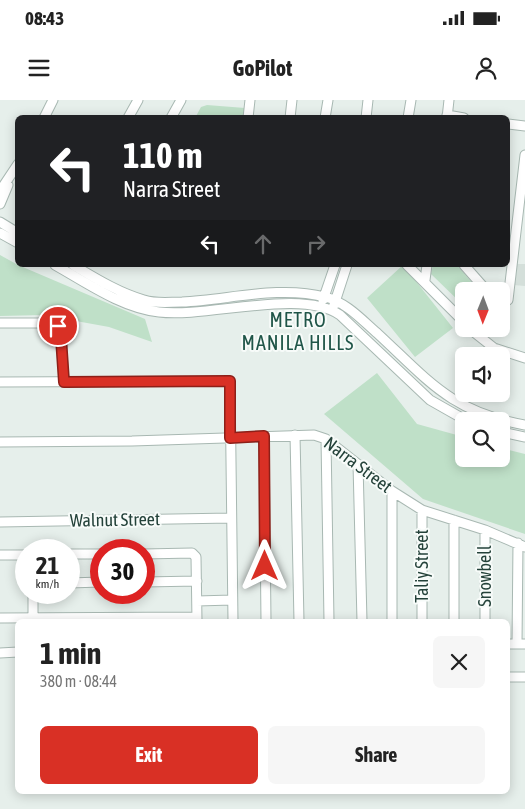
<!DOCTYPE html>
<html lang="en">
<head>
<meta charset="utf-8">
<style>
  :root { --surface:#fff; --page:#f6f6f6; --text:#222; --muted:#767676; --accent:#d93025 }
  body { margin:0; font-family:"Asap Condensed",sans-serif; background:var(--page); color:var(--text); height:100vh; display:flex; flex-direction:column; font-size:19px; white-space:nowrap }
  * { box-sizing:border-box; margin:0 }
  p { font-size:16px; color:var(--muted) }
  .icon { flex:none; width:28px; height:28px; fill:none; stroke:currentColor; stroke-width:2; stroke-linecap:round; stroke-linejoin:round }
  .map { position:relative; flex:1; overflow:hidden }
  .drawer { position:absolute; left:15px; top:519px; width:495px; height:175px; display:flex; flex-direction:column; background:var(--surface); border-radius:8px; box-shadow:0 2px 12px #0003 }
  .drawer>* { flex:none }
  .banner { position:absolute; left:15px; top:15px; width:495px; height:152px; border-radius:8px; box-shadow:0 2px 12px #0003; background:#202124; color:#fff; overflow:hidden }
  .needle { width:32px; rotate:181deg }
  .tools { position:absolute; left:455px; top:182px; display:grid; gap:10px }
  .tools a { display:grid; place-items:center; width:55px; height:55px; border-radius:8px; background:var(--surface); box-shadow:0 2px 12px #0003; font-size:25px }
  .speed { position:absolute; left:15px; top:439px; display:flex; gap:10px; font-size:25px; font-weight:700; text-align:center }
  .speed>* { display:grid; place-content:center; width:65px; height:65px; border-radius:50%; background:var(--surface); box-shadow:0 2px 12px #0003; line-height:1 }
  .speed small { font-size:12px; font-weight:400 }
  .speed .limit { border:8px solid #d22; background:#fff; color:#111 }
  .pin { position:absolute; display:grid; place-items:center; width:42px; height:42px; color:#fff; margin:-21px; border:2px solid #fff; border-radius:50%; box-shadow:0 1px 5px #0007 }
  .me { position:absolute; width:55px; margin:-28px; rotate:0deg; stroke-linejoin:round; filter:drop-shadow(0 0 4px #0008) }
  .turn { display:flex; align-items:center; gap:18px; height:105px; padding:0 25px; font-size:22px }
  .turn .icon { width:65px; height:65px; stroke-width:2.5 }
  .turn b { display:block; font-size:35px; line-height:42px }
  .lanes { display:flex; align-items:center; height:48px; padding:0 25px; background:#0003; justify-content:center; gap:25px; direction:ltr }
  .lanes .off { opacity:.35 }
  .round { display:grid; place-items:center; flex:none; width:52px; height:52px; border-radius:8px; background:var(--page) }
  .headline { display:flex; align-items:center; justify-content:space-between; height:85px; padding:0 25px }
  h1 { font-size:30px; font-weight:700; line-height:38px }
  .button { display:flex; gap:10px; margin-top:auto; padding:10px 25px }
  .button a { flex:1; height:58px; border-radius:8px; background:var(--accent); color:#fff; font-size:20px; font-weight:700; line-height:58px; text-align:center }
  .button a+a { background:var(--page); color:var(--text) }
  .status { display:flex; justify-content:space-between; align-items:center; height:35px; padding:0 25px; background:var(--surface); direction:ltr }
  .status svg { height:14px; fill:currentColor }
  header { display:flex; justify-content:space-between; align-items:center; height:65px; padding:0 25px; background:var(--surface); font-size:22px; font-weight:700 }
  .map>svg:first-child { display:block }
</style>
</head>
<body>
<div class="status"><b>08:43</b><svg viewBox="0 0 49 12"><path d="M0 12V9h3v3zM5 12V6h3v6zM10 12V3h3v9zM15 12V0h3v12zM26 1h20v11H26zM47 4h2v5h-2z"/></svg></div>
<header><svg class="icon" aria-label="menu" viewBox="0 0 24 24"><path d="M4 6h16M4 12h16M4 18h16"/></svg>GoPilot<svg class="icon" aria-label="person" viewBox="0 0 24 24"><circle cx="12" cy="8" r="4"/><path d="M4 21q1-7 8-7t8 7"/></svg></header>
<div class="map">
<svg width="525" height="709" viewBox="0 0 525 709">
  <rect width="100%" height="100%" fill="#e6efeb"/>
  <path fill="#d4dfda" d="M514,164h11v22l-12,-1z"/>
  <path fill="#bfe0c8" d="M207,5l38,3 -1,9 -49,1 6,-11z
    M0,155l18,10 127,54 7,23 -43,-15 -66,-12 -43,1z
    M403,165l50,63 -38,29 -48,-59z
    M433,165h24l22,26h-15v15l-33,-32z
    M377,273l40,51 47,13v22h37v-11l24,6v80l-102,-35 -99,-85z"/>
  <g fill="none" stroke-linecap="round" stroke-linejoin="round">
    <g stroke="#a8b8b2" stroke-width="11">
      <path id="street" d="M447,15l17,3
        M44,18l9,-18
        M128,18l10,-18
        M171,18l10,-18
        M248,18l2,-18
        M290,18l2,-18
        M325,18l3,-18
        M366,18l2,-18
        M408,18l3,-18
        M447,18l2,-18
        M508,24l17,2
        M0,91l18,-27
        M0,104l8,-19
        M0,122l18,11
        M0,133l18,10
        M55,165c32,18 67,43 104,47 49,6 142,-24 181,3l90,85 37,21
        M73,165c22,13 46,28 71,35 12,4 25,2 38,2 46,-2 97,-17 143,-5 21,5 37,23 52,36 52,48 74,79 148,92
        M407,165l57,57
        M464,165l23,26
        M425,180l2,-15
        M323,200l12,-35
        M501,204l7,-4 17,-145
        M334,205l13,-40
        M0,223h52l6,3 3,12 3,43
        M470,229l24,19 31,10
        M0,282l230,-1 3,240
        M501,332l24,5
        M295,335l4,186
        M264,336l2,185
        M326,339l3,182
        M0,342l132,-1 182,-6 12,4 66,52 30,19 63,20 40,17
        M358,364l4,157
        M392,391v130
        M422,410v111
        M454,420v101
        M0,422l231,-4
        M485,430v91
        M69,454h32
        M144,454l48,-1 4,4 1,64
        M0,455h26
        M144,482l53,-1
        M69,483l32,-1
        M33,492v26
        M197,501l35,-1
        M0,518l197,-1
        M517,543l1,-100
        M508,544h17
        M0,553l18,-1
        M508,577h17"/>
    </g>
    <use href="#street" stroke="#fff" stroke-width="9"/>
  </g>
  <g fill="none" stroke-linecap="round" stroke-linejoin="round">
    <g stroke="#8d1f18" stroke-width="12">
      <path id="route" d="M58,226l3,12 3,44 166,-1v57l34,-2 1,130"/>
    </g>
    <use href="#route" stroke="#d93025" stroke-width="9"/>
  </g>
  <g text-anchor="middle" stroke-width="4" stroke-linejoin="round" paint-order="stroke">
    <g font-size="18" fill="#24423a" stroke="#f7fbf9">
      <text transform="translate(358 365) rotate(37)" y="6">Narra Street</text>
      <text transform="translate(115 420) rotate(-1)" y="6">Walnut Street</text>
      <text transform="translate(422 466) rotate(-90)" y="6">Taliy Street</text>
      <text transform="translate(485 476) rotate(-90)" y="6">Snowbell</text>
    </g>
    <g font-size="20" letter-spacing="1" fill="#1f5548" stroke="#f7fbf9">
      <text x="298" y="227">METRO<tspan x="298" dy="23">MANILA HILLS</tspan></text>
    </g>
  </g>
</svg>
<div class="tools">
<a><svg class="needle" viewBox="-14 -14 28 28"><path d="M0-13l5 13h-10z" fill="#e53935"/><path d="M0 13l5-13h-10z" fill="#767676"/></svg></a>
<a><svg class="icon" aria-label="sound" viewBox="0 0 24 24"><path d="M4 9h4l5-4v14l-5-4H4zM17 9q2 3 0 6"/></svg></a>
<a><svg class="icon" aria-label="search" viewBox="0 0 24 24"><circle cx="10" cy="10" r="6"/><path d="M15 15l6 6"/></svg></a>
</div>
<div class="speed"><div>21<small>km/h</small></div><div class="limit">30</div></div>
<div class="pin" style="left:58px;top:226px;background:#d93025"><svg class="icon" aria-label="arrive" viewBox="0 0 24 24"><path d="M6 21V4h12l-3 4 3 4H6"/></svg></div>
<svg class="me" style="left:265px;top:466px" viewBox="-20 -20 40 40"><path d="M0-17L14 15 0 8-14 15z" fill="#d93025" stroke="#fff" stroke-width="4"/></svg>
<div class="banner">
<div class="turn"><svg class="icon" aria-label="left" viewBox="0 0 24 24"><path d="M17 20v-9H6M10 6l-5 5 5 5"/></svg><div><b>110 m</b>Narra Street</div></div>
<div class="lanes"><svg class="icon" aria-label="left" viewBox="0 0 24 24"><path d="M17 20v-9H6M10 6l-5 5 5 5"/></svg><svg class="icon off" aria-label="ahead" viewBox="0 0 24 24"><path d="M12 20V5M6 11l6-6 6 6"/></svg><svg class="icon off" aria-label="right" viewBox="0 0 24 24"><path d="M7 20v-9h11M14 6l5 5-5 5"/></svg></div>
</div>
<section class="drawer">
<div class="headline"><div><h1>1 min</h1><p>380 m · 08:44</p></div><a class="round"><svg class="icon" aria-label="close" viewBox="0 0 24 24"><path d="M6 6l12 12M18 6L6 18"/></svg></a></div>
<div class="button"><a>Exit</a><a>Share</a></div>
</section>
</div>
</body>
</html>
